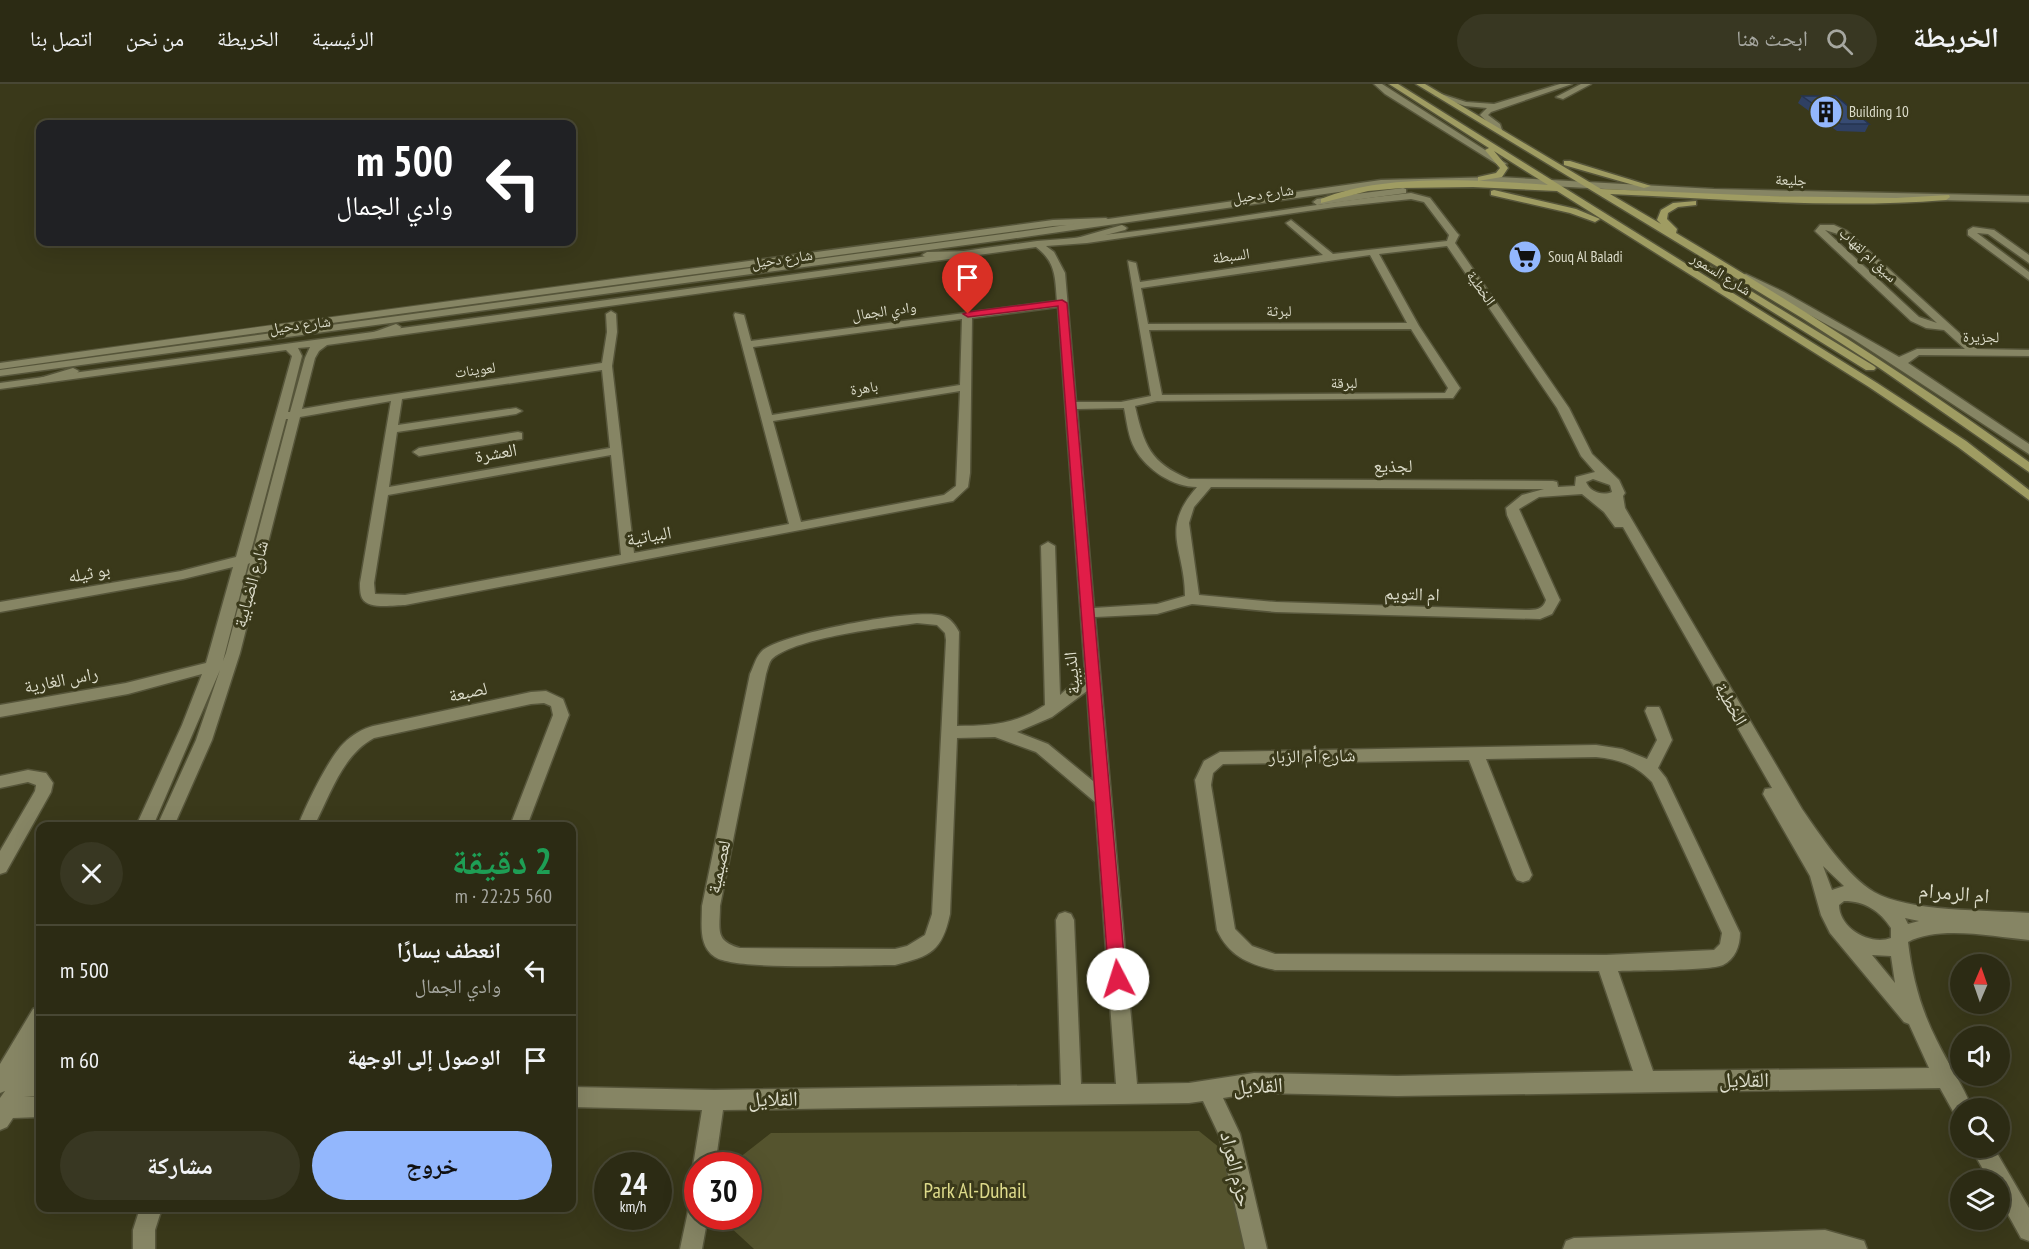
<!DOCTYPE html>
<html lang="ar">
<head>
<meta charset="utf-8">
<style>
  :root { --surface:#2c2b14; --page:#383722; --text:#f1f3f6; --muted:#a6a7a0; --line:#484734; --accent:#93b7fd }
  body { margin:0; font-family:"PT Sans Narrow","Noto Naskh Arabic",sans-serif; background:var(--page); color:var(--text); direction:rtl; height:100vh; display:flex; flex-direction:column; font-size:22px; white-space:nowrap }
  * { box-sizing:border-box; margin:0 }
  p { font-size:20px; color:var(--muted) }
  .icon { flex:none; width:33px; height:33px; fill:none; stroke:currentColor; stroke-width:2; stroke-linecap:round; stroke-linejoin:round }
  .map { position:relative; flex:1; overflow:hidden; direction:ltr }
  .sheet { position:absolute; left:36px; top:738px; width:540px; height:390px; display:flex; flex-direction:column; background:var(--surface); border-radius:12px; box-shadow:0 6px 24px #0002,0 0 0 2px var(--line); direction:rtl }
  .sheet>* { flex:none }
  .hud { position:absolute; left:36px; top:36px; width:540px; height:126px; border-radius:12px; box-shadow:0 6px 24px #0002,0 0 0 2px var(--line); direction:rtl; background:#202124; color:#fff; overflow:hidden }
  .needle { width:39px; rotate:2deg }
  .buttons { position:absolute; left:1950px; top:870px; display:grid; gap:12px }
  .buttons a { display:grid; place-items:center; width:60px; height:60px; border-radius:50%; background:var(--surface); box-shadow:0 6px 24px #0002,0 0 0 2px var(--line); font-size:30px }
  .speed { position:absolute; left:594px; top:1068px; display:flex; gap:12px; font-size:30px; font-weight:700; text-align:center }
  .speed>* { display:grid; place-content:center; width:78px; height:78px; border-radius:50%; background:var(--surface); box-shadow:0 6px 24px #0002,0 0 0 2px var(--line); line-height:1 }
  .speed small { font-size:15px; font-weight:400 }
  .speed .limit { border:9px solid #d22; background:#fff; color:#111 }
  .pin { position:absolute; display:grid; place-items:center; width:51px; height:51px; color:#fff; margin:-62px -26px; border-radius:50% 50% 50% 0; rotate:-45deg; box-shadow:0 0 6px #0007 }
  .pin .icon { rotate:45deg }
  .me { position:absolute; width:66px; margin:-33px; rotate:355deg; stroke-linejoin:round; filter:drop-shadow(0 0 4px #0008) }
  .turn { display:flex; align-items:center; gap:21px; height:126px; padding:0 24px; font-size:27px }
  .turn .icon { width:78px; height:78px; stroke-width:2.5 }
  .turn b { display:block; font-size:42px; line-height:51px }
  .round { display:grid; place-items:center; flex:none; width:63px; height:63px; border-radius:32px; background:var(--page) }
  .headline { display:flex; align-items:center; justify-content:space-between; height:102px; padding:0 24px }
  h1 { font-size:36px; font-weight:700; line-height:45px; color:#1e9e55 }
  .cta { display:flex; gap:12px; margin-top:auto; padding:12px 24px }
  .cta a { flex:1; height:69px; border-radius:36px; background:var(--accent); color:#111; font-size:24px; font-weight:700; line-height:69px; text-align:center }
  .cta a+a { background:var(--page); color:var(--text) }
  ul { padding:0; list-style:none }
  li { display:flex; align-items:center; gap:18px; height:90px; padding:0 24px; border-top:2px solid var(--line) }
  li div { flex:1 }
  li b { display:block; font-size:22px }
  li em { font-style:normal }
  header { display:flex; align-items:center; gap:36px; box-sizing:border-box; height:84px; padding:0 30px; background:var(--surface); border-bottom:2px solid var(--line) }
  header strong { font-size:28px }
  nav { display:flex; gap:33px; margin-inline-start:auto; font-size:21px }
  .search { width:420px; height:54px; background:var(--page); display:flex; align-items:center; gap:15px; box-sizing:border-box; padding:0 21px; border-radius:33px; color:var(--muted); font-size:22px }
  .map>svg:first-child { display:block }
</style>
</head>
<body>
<header>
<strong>الخريطة</strong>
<div class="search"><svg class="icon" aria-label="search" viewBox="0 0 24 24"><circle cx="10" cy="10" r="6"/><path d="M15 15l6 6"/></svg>ابحث هنا</div>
<nav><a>الرئيسية</a><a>الخريطة</a><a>من نحن</a><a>اتصل بنا</a></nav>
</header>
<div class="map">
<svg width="2029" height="1165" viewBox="0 0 2029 1165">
  <rect width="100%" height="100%" fill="#3a391a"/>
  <path fill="#55542e" d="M1199,1047l26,21 19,97h-490l-25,-23 1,-9 18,-1v-50l-10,-1 1,-7 32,-25z"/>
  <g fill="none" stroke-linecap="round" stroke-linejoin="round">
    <g stroke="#56553a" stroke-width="3">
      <path id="minor" d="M1374,0h8l125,80 -7,2 -115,-72z
        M1560,0h12l-81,28 -3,3 12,9 2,6 -4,2 -18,-17 7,-7 -22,-2 -31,-11 4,-2 28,9 28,2z
        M1581,0h10l-28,15 -7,-2z
        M1411,109l19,5 27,35 2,2 -4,8 114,165 23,46 27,26 6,13 -2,3 2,12 177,301c18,26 45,67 72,83 34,20 114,18 155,21v27c-35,-3 -89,-15 -121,2 4,35 13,68 29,99 11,23 26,44 35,67h-12v10l-5,-3 -15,-27 -543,8 -143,-3 -31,5 17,36 27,115h-22l-26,-114 -16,-34 -14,2 -466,7 -8,56h-17v8l-5,-8 9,-56 -130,-3v-20l142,3 347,-5 -5,-165 3,-6 6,-2 6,2 3,6 7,164h35l-21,-282 -59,-50 -41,-15 -38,1 -7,176c-8,37 -19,42 -55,51 -32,0 -159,6 -180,-8 -17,-11 -13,-33 -13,-51l48,-232c4,-8 6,-18 13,-24 23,-17 154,-43 180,-34 7,2 13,10 16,16l-2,94c33,0 60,-2 88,-21l-4,-159 7,-4 7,4 5,149 25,-23 -27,-365 -86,11 -2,155 -2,14 -15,14 -548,104c-11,0 -37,5 -43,-7 -2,-4 -2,-11 -2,-15l31,-182 -91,16 -60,236 -28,87 -38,86h-17l39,-86 24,-70 -67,156h-17l46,-101 20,-51 -74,20 -128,23v-12l126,-22 80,-20 27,-96 -50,12 -183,33v-10l181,-31 55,-14 56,-201 -6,-6 -286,39v-6l1037,-142c125,-8 249,-35 374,-48zM1411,115l13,3 25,33 -2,6 -114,13 -42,-34 -5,3 2,2 35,30 -183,27 -4,-19 -8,-2 23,135 -30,6h-45l-11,-129 -11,-21 -8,-6 41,-3 248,-36zM1447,162l110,162 24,48 14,16 -19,5 -1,9 -17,1 -1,-5 -4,-1 -364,-2c-39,-16 -45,-34 -54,-73l22,-5 296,-3 7,-10 -41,-62 -40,-72zM1036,163c20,15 19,30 21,54l-306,40 -7,-26 -9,-2 -1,2 55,209 -155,29 -22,-187 5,-34 -1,-18 -5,-3 -5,3 1,18 -5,31 -254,38 -46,8 13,-51 4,-7 8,-6zM1370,171l37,68 -259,1 -7,-36zM962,235l-2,66 -188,30 -19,-68zM1411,245l37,59 -3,5 -283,2 -13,-65zM310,263l-5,11 -15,54h-2l14,-56 -4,-8zM602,286l8,78 -221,39 8,-55 119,-18 6,-3 -6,-3 -118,17 4,-26zM960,307l-4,95 -12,9 -143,27 -28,-101zM1124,324c3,14 4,29 11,41 12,21 38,38 62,38 -38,43 -12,61 -12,109l-28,8 -63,4 -17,-199zM286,335h2l-36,136h-2zM611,371l10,100 -216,40 -30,-1 -1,-11 14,-88zM1593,395l17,6 2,7c-10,4 -22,0 -26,-10zM1211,403l333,2 -22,6 -16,13 1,7 39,85c-3,10 -11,10 -20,10l-250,-8 -77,-7 -10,-72 5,-16zM1582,410l22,18 11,15h8l149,261 -7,1 -2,5 47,82 11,39 9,18 74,89 5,2 20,44 -276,3 -35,-100c20,-1 91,0 105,-6 12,-6 17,-19 17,-32l-74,-155 -8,-10 14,-28 -11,-29 -2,-4h-12l-2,4 12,29 -10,19 -25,-10 -26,-4 -376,7 -16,9 -9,19 22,150c12,26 31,34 58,40l324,1 34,100 -236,5 -143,-3 -65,10 -52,1 -42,-467 62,-3 35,-10 84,8 264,7 12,-5 8,-14 -41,-91 20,-12zM250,479l-24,90 -3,8 25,-97zM917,539l20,2 8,8 1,7 -14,274 -7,21 -18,11 -12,3 -155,-1c-26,-7 -20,-19 -20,-42l46,-232c2,-6 3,-13 7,-16 26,-21 110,-30 144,-35zM1087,607l6,90 -45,-37 -31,-12 35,-15zM1596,673c23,2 40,8 56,25l70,151 -2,11 -6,6 -108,5 -331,-1 -23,-8 -17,-17 -24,-144 2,-12 10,-9 246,-4 45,115 3,5 6,2 6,-2 3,-5 -46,-116zM1823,782l21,20 -12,4zM1844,817c21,0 36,10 47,27v10c-21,8 -52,-10 -52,-33zM1905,834l14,3 -11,3zM1872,871l19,1 4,27z
        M1106,134l5,3 -2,2 -56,3c-351,48 -702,93 -1053,143v-6c351,-50 702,-95 1053,-143z
        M1820,141h14l13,6 130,118 52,1v6l-110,-1 -11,8 121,81v10l-179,-117 -112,-61 8,-2 38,18 115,65 18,-8h48l-21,-19 -18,-2 -15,-7 -94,-88 -2,-2zM1825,146l16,5 96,88 -18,-6z
        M1973,143l21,3 35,25v8l-41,-29 -11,-1 52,39v8l-61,-45v-5z
        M518,348l4,1v6l-103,17 -6,-4 6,-4z
        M546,607l17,8 6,16 -42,111h-17l43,-111 -2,-9 -7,-3 -13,1 -157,34c-32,17 -44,58 -60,88h-16c7,-19 31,-69 46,-83 8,-8 18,-14 29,-17l158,-34z
        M28,686l18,3 7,10 -2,9 -45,80 -6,2v-23l35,-60 1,-6 -8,-3 -28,6v-12z
        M40,922v27l-5,10 5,-2v28l-4,7h4v20l-16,1h16v20l-27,1 -6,9 -7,3v-32l5,-7 -5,2v-29l33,-55z
        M1971,1064h23l35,60v33l-8,-3 -21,-38v-20h-11z
        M698,1115v17h10l-6,33h-22l10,-47z
        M140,1124h22l-7,22v19h-22v-19z
        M1825,1146l39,11 3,8h-304l3,-8 8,-3z"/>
    </g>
    <g stroke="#56553a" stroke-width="3">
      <path id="secondary" d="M1498,93l216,12 315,7v6l-315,-7 -216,-12 -117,3 -371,53 -1010,137v-6l1010,-137 371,-53z
        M1403,104l3,1v4l-89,12 -4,-3 4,-3z
        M1122,141l5,3 -2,2 -50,13 -5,-3z
        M973,167l5,3 -2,2 -49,2 -5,-3 5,-3z
        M396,240l5,3 -1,2 -29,9 -5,-3z
        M73,284l6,3 -2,2 -41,11 -6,-3z"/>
    </g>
    <g stroke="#56553a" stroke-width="3">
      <path id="primary" d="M1389,0h9l479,299 89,58 63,49v10l-71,-53 -89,-60 -312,-196 -84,-4 -72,1 -33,3 -47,12v-4c62,-26 160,-19 227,-14l-54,-34 14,17 -6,9 -24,4v-4l18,-4 4,-5 -15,-18 4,-2z
        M1416,0h9l176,105 167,7 128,2 53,-3 1,2 -4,3c-111,9 -224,-1 -336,-6l51,30 -4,-4 4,-10 12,-7 23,-2v4l-18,2 -10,6 -1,6 10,10 -1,4c121,72 239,147 353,229v10l-151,-105 -76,-49z
        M1564,77h6l81,25 -7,2 -80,-23z
        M1494,106l82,19 24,10 -5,3 -25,-9 -79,-18v-4z
        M1705,179l169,103 2,2 -2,2h-8l-164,-102 -2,-2z"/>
    </g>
    <use href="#minor" fill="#868564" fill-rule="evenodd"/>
    <use href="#secondary" fill="#868564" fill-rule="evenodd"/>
    <use href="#primary" fill="#9f9c62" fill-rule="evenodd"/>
  </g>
  <path fill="#2f4063" d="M1802,12l67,28 -4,8 -28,-1 -39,-28z"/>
  <path fill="#374b73" stroke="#263450" stroke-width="1.5" d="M1802,12h34l33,28h-28z"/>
  <path fill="#e11d48" stroke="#92132f" stroke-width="1.5" d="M1062,216l5,3 59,676 -2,6 -6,2 -7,-2 -2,-6 -51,-673 -90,11 -5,-3 5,-2z"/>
  <defs>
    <g id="building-disc" transform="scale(1.725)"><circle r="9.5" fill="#93b7fd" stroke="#3a391a"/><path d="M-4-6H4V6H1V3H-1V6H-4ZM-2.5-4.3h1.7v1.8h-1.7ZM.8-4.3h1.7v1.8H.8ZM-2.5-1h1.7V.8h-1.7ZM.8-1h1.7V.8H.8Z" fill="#111"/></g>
    <g id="supermarket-disc" transform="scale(1.725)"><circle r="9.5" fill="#93b7fd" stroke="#3a391a"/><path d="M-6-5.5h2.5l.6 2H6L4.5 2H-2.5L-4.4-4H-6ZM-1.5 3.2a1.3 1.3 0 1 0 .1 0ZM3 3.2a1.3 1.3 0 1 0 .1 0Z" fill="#111"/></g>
  </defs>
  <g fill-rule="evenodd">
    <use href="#building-disc" x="1826" y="28"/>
    <use href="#supermarket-disc" x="1525" y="173"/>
  </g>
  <g text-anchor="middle" stroke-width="6" stroke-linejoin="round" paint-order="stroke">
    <g font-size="15" fill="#dcdcca" stroke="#3a391a" text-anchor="start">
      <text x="1849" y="33">Building 10</text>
      <text x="1548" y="178">Souq Al Baladi</text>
    </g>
    <g font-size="15" fill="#dcdcca" stroke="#3a391a">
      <text transform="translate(1791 96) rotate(2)" y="5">جليعة</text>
      <text transform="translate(1263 110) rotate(-8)" y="5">شارع دحيل</text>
      <text transform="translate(1868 171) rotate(43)" y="5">سيق ام لقهاب</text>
      <text transform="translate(1231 172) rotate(-8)" y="5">السبطة</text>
      <text transform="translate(782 175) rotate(-8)" y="5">شارع دحيل</text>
      <text transform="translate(1721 190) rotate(32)" y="5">شارع السمور</text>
      <text transform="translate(1481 204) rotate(55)" y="5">الخطية</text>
      <text transform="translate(884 227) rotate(-8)" y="5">وادي الجمال</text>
      <text x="1279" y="232">لبرثة</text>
      <text transform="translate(300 241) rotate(-7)" y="5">شارع دحيل</text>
      <text transform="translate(1981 253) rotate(1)" y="5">لجزيرة</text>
      <text transform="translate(475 286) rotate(-8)" y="5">لعوينات</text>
      <text x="1344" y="304">لبرقة</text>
      <text transform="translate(864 304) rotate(-9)" y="5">باهرة</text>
    </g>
    <g font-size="18" fill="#dcdcca" stroke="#3a391a">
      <text transform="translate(496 369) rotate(-10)" y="6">العشرة</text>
      <text x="1393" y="388">لجذيع</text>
      <text transform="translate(649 452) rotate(-10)" y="6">البياتية</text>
      <text transform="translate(89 489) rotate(-10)" y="6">بو ثيله</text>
      <text transform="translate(251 500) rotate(-75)" y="6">شارع الضبابية</text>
      <text transform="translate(1412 510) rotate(2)" y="6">ام التويم</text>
      <text transform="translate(1072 589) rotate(-95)" y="6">الذيبية</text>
      <text transform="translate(61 596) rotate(-11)" y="6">راس الغارية</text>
      <text transform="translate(468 608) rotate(-12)" y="6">لصبعة</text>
      <text transform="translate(1731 620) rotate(60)" y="6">الخطية</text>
      <text transform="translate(1312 672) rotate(-1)" y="6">شارع أم الزبار</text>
      <text transform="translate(719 783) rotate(-78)" y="6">لعصيمية</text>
    </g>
    <g font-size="21" fill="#dcdcca" stroke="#3a391a">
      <text transform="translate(1954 809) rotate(5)" y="7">ام الرمرام</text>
      <text x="1744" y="1003">القلايل</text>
      <text transform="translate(1258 1002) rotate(-3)" y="7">القلايل</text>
      <text transform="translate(773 1015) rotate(-1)" y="7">القلايل</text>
      <text transform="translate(1236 1085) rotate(76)" y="7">حزم العراد</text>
    </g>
    <g font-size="21" fill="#ddda8a" stroke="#3a391a">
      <text x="975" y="1114">Park Al-Duhail</text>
    </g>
  </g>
</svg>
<div class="buttons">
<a><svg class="needle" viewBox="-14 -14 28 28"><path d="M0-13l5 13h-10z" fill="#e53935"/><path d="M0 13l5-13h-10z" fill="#a6a7a0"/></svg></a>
<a><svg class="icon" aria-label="sound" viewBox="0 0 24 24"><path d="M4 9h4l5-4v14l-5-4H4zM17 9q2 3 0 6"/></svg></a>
<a><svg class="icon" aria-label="search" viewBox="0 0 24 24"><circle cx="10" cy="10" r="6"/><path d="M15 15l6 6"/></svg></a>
<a><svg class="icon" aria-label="layers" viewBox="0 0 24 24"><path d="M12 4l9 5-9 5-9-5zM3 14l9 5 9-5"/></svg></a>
</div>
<div class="speed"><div>24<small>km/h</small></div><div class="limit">30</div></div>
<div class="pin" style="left:968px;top:230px;background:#d93025"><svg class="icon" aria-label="arrive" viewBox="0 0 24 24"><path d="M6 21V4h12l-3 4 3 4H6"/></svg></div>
<svg class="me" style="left:1118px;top:895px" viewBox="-20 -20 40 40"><circle r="19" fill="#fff"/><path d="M0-13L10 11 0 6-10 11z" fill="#e11d48"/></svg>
<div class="hud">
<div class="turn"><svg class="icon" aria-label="left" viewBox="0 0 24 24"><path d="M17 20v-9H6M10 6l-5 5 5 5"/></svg><div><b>500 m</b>وادي الجمال</div></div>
</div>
<section class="sheet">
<div class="headline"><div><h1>2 دقيقة</h1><p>560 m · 22:25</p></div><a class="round"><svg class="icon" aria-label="close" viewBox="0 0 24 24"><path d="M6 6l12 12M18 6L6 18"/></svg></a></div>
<ul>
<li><svg class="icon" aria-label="left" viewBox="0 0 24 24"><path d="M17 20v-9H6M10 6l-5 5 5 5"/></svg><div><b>انعطف يسارًا</b><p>وادي الجمال</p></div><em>500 m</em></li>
<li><svg class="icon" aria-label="arrive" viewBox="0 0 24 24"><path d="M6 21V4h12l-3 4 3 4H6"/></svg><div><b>الوصول إلى الوجهة</b></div><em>60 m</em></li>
</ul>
<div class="cta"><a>خروج</a><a>مشاركة</a></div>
</section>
</div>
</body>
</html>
